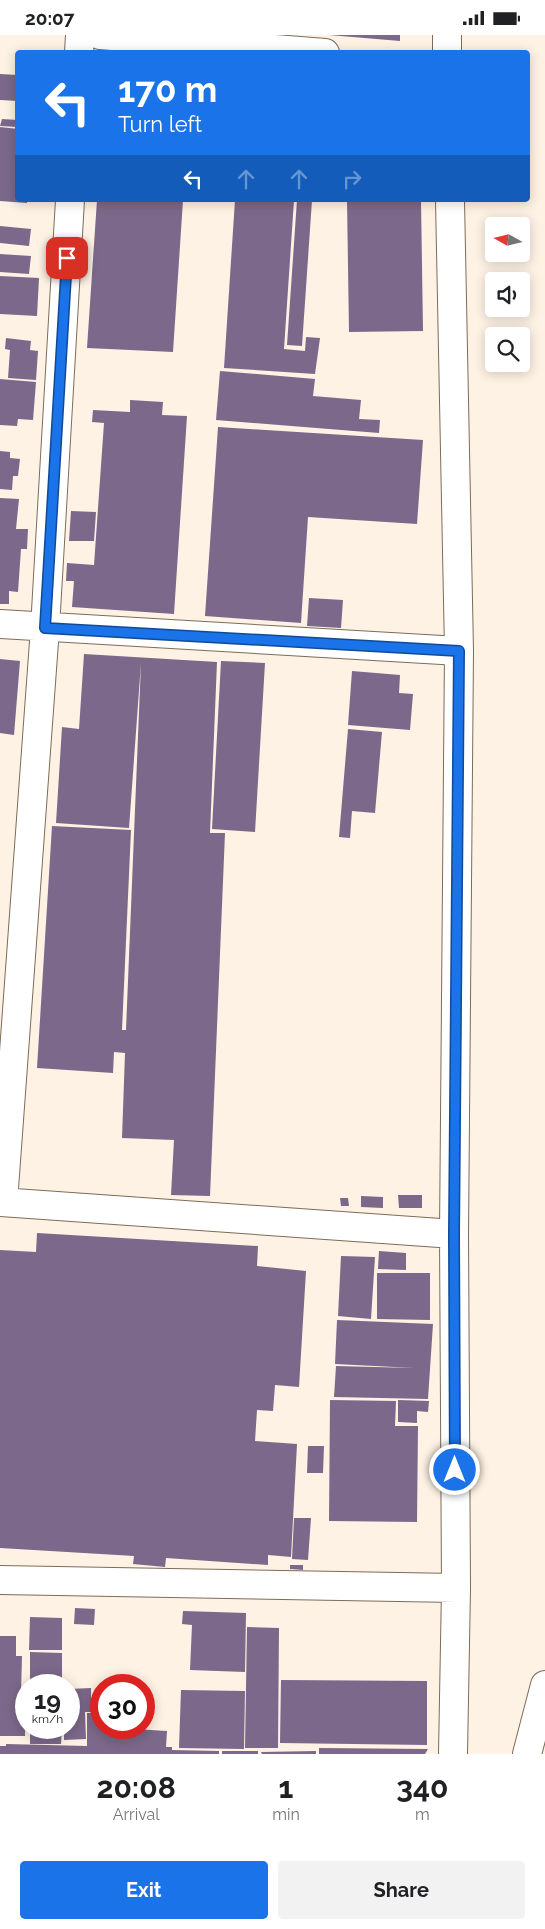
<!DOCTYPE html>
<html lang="en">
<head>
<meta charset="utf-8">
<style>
  :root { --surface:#fff; --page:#f2f2f2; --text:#202124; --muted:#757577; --accent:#1a73e8 }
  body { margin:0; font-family:Raleway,sans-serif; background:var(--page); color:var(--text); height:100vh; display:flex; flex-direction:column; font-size:19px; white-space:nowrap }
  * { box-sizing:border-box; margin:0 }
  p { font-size:16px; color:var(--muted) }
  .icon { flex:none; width:28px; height:28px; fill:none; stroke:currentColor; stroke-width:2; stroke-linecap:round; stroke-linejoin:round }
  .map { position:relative; height:1719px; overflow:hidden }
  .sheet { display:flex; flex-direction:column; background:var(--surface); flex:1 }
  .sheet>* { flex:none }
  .top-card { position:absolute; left:15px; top:15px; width:515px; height:152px; border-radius:5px; box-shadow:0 2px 12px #0003; background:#1a73e8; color:#fff; overflow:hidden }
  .needle { width:32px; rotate:278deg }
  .fabs { position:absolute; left:485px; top:182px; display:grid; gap:10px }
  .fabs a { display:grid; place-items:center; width:45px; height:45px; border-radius:5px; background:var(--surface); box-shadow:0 2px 12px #0003; font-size:25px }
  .speed { position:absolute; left:15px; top:1639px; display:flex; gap:10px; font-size:25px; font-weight:700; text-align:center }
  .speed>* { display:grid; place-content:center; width:65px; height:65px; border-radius:50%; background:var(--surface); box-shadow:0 2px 12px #0003; line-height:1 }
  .speed small { font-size:12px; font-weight:400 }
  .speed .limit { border:8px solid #d22; background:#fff; color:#111 }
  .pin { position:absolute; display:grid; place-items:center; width:42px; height:42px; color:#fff; margin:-21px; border-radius:10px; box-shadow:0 2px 8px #0006 }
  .me { position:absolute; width:55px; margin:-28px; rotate:0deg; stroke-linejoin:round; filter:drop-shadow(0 0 4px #0008) }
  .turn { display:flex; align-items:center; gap:18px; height:105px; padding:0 20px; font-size:22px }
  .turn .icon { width:65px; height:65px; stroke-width:2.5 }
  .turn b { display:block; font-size:35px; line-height:42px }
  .lanes { display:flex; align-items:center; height:48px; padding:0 20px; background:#0003; justify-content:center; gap:25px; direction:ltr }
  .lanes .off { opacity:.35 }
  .eta { display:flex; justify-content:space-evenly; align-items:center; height:85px; text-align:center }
  .eta b { font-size:30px; font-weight:700; line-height:35px }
  .button { display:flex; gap:10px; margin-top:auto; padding:10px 20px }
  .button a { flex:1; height:58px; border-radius:5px; background:var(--accent); color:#fff; font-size:20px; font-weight:700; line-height:58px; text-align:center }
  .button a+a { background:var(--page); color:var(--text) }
  .status { display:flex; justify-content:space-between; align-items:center; height:35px; padding:0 25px; background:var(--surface); direction:ltr }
  .status svg { height:14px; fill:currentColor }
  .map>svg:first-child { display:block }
</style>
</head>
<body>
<div class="status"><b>20:07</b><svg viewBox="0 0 49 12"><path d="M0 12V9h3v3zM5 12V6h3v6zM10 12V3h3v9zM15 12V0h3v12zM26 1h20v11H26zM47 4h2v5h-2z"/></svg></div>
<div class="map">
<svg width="545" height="1719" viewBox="0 0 545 1719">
  <rect width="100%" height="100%" fill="#fdf2e4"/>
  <path fill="#7c688a" d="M329,0h71v6z
    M0,39l18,1v26l-18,-1z
    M2,84l16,1v7l-18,-1z
    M0,92l18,2v71h9v3l-27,-2z
    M97,165h86l-10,152 -86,-4z
    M235,165h59l-10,149 21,2 1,-14 14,1 -5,36 -91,-6z
    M297,165h15l-10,146 -15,-1z
    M347,165h74l2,131 -74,1z
    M0,191l31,3 -2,17 -29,-3z
    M0,219l31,2 -2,18 -29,-2z
    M0,241l39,2 -2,38 -37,-2z
    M6,303l25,3 -1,9 8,1 -2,29 -28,-2 2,-28 -5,-1z
    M220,336l95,8 -2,17 48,4 -2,19 21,1 -1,13 -163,-13z
    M0,344l36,3 -3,38 -15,-1 -1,7 -17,-1z
    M130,365l33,2 -1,13 25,1 -13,198 -102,-7 2,-26h-8l1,-18 27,2 10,-142 -12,-1 1,-12 37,2z
    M218,392l205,13 -6,84 -109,-7 -7,106 -96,-7z
    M0,416l10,1v6l10,1 -2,17h-5l-1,14 -12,-1z
    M0,463l19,1 -3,30h12l-1,20h-6l-3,43 -9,-1v13h-9z
    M71,476l25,1 -2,29h-25z
    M309,563l34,2 -2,28 -34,-2z
    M84,619l133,8 -7,171h15l-15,363 -39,-1 3,-55 -52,-2 3,-85 -11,-1 -1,21 -76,-5 15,-242 79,4 -9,200h4l15,-367 -12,165 -73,-5 6,-96 17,2z
    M0,624l20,2 -6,74 -14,-2z
    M221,626l44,2 -10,169 -43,-3z
    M352,636l48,4 -1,18 14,1 -3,36 -62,-5z
    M348,694l34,3 -7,81 -23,-2 -2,27 -11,-1z
    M398,1160h24v13h-23z
    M361,1161l22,1v11l-22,-1z
    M340,1163h8l1,8h-8z
    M37,1198l221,13 -1,20 49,5 -7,116 -24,-2 -2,26 -16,-1 -2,31 42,3 -6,113 -23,-2v10l-102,-7 -1,9 -32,-3 1,-8 -134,-8v-298l36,2z
    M379,1216l27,2v17l-28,-1z
    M341,1221l34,1 -4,62 -33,-3z
    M377,1238h53v47l-53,-1z
    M337,1285l96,4 -5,75 -94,-2 2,-31 78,2 -79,-4z
    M330,1365l66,1 -1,25h23l-1,96 -88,-1z
    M398,1365l31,1 -1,11 -11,-1v12l-19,-1z
    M308,1411h16l-1,27h-16z
    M294,1483h17l-3,42 -16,-1z
    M290,1530h13v5l-13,-1z
    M75,1573l20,1 -1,16 -20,-1z
    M183,1576l63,2 -1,59 -55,-2 2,-45 -10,-1z
    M30,1582l32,1v32h-33z
    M247,1592l32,1 -1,120h-33z
    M0,1601h16v20h6l-1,38h5l-1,42h-25z
    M30,1617l32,1v32h-32z
    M281,1645l146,1v64l-147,-2z
    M91,1653v24h-6l1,27 -22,1v-13h5v-38z
    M181,1655l64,1 -1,58 -65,-1z
    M87,1678h14v14l66,4 -1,16h6v3l47,1v3h-219v-8h6v-2l81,2z
    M30,1692h32l-1,17h-31z
    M319,1713l109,1 -3,5h-106z
    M222,1716h36v3h-36z
    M316,1716v3h-54l-1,-2z"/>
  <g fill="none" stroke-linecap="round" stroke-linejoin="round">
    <g stroke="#7c6c58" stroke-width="30">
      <path id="street" d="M100,0l225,18
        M447,0v18
        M79,18l1,-18
        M450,165l9,451 -5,583 2,354 -3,166
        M0,589l459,27
        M0,1167l454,32
        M3,1167l42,-574 25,-428
        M0,1545l456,8
        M527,1719l18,-69"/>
    </g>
    <use href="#street" stroke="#fff" stroke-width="28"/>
  </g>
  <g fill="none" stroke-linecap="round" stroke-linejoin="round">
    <g stroke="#114b97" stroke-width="12">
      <path id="route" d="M67,223l-22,370 414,23 -5,583 1,236"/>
    </g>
    <use href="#route" stroke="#1a73e8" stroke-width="9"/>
  </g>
</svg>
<div class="fabs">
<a><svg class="needle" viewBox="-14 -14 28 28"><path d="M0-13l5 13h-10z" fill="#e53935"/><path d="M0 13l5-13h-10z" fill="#757577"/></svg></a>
<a><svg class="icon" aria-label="sound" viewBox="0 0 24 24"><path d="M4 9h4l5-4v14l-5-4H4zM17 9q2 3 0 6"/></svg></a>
<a><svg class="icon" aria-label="search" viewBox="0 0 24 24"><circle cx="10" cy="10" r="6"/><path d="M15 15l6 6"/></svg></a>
</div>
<div class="speed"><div>19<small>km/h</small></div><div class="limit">30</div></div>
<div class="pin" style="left:67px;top:223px;background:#d93025"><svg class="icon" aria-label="arrive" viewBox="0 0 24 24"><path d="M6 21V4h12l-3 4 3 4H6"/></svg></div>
<svg class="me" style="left:455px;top:1435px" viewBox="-20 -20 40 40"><circle r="17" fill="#1a73e8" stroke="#fff" stroke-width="3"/><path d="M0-11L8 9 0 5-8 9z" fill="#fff"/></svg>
<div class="top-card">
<div class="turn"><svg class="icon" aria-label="left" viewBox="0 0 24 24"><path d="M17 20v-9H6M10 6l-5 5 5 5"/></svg><div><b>170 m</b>Turn left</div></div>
<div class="lanes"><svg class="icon" aria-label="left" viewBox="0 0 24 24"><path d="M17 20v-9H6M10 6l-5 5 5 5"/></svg><svg class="icon off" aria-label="ahead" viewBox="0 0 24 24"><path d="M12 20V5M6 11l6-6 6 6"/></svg><svg class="icon off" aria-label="ahead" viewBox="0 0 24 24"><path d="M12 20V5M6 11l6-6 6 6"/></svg><svg class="icon off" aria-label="right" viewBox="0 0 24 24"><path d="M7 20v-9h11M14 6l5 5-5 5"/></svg></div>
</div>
</div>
<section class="sheet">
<div class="eta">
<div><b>20:08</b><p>Arrival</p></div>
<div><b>1</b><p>min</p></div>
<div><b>340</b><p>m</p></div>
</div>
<div class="button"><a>Exit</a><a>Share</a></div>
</section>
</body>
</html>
